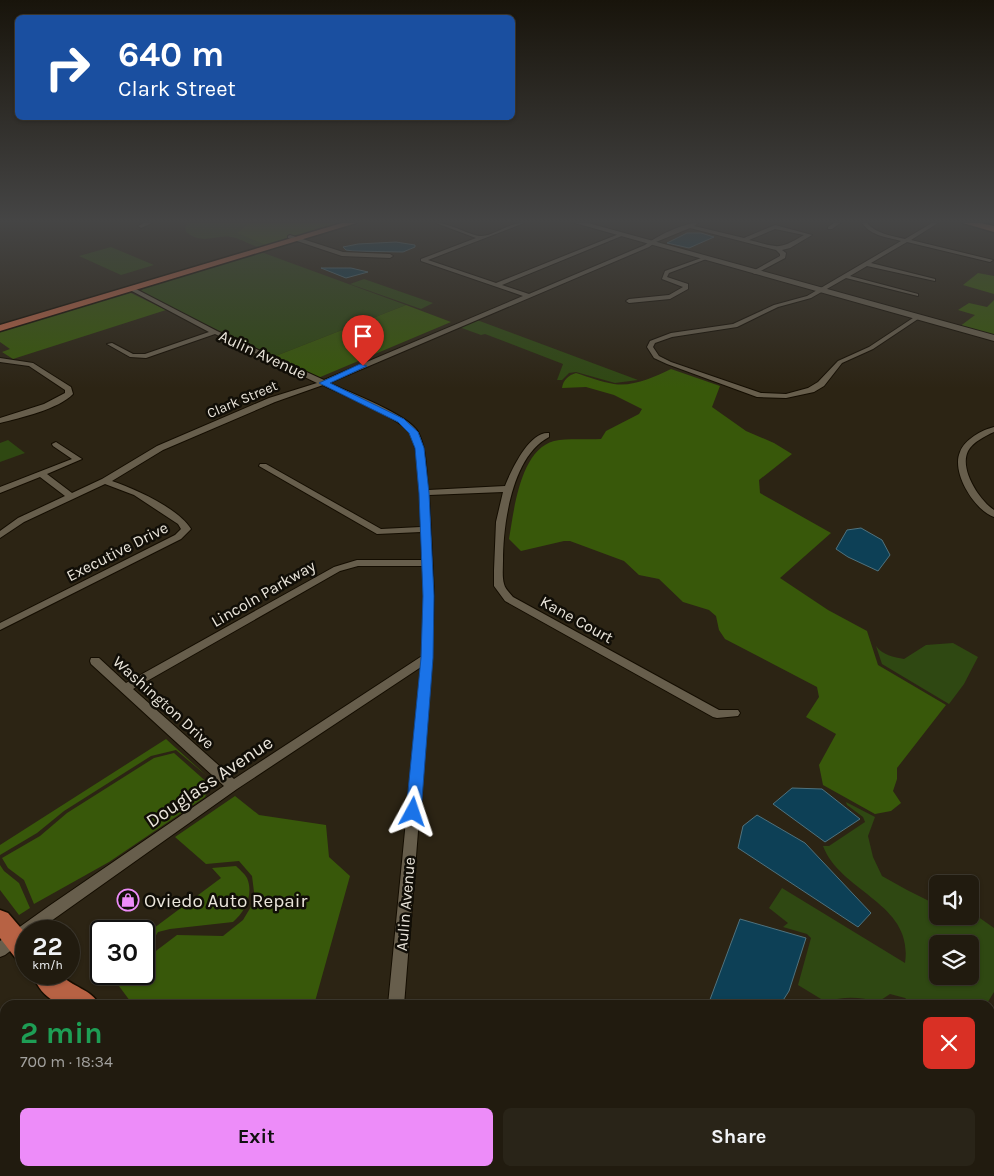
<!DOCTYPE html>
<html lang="en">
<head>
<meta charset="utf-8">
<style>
  :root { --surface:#211b0f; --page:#292418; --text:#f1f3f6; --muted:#a2a19e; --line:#3e392f; --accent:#ed8cf9 }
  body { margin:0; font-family:Karla,sans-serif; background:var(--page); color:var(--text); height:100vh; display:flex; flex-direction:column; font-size:19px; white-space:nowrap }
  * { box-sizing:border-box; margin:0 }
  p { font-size:16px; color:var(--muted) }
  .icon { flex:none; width:28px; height:28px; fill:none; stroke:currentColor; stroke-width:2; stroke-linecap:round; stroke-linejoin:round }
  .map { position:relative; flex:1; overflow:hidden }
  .details { position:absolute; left:0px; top:1000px; width:995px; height:176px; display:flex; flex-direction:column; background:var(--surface); border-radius:15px 15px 0 0; box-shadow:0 1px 4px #0004,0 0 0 1px var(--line) }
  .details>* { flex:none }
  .hud { position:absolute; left:15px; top:15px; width:500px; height:105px; border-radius:8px; box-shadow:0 1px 4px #0004,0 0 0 1px var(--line); background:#1a4fa0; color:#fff; overflow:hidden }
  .buttons { position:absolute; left:929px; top:875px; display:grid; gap:10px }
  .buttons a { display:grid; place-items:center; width:50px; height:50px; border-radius:8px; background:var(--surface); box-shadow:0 1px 4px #0004,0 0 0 1px var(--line); font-size:25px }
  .speed { position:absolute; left:15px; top:920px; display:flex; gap:10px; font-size:25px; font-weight:700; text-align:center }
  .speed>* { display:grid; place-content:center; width:65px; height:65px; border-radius:50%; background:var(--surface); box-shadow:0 1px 4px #0004,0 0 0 1px var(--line); line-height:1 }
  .speed small { font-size:12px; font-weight:400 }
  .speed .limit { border:2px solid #111; border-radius:8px; background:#fff; color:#111 }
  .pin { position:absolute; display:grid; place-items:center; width:42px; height:42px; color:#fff; margin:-51px -21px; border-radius:50% 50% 50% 0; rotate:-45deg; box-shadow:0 0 5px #0007 }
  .pin .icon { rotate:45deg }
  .me { position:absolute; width:55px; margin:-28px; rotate:5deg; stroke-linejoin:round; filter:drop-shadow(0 0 4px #0008) }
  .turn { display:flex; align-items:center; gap:18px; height:105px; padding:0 20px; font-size:22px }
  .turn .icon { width:65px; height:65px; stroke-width:2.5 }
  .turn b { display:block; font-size:35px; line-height:42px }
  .round { display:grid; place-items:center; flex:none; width:52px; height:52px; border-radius:8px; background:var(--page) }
  .headline { display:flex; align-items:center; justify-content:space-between; height:85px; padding:0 20px }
  h1 { font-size:30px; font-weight:700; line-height:38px; color:#1e9e55 }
  .button { display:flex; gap:10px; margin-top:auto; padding:10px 20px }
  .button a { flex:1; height:58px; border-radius:8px; background:var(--accent); color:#111; font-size:20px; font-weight:700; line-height:58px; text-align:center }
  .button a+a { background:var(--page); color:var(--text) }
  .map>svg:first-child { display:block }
</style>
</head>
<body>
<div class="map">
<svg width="994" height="1176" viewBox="0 0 994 1176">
  <rect width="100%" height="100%" fill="#2c2414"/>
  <path fill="#2f4812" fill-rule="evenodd" d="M188,223h62l-12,10 30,13c-15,4 -23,-7 -37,-9 -17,-3 -27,9 -45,-5l-1,-4z
    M111,247l43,18 -33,10 -42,-19z
    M261,252l145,53 -133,52 -133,-65 5,-5z
    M364,279l69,24 -12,6 -71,-25z
    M477,320l161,60 -23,3 -39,-11 -7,1 -7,7h-5l6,-16 -78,-30 -4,1 -22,-8z
    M8,440l17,13 -25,9v-19z
    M953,643l25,14 -14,27 -15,20 -67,-40 -6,-18c6,9 18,11 28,13l22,-14z
    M846,802l29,15 -7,19 5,21 9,19 25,14 30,15 1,11h32v-4h4l3,4 17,12v64l-8,13h-72l-9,-7 -15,-4 -12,8c-18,-5 -34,-6 -52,0l-28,-17 13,-47 -4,-4 -24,-7 5,-4 -19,-15 13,-20 123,75c9,-60 -64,-70 -82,-117h6l36,-24 -2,-5 -16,-12zM938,944h32v32h-32z
    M5,1092v61l-5,-7v-50z
    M17,1171h74l-5,5h-65z"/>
  <path fill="#38580a" d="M250,223h91l-73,23 -31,-13z
    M978,273l16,3v18l-31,-9z
    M129,292l37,18 -153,49 -11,-7 8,-3 -10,-7v-10z
    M994,300v37l-35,-10 16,-12 -17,-5 11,-7 18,4z
    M406,305l45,17 -133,56 -45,-21z
    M671,369l49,17 -8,21 34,24 28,12 18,11 -33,26 1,13 71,40 -51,45 48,32 39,21 11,34 68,40 -49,63v11l-4,12 8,12 -10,8 -16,3 -52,-29 -4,-20 17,-31 -30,-17 13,-20 -2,-10 -92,-48 -6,-9 -3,-14 -7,-6 -26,-8 -24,-23 -20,-4 -15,-14 -54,-20h-6l-43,10 -12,-12c5,-29 11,-89 45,-98 14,-3 32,-1 47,-2l5,-8 33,-17 3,-5 -28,-14 -28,-8 -24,1c1,-8 7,-13 14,-15 13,4 25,9 38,11 19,3 40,-7 57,-15z
    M166,739l42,38 -32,-27 -25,6 -87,55 -27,22 -37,22v-10z
    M174,753l36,32 -5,12 -96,65 -75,42 -10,-24 -16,-12 -6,-10 38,-22 27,-23 87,-55z
    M235,796l24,19 67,10 3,32 21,19 -36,129h-181l-17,-23 10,-8h18v-14l33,-25 46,1 20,-16 12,-20 -3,-24 -13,-15 -33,3 -31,-27z
    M0,865l4,6 15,12 11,25 -11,7 -19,-25z
    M236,866c3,3 9,8 11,12 7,16 -2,34 -14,44l-63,7 -12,3 -3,5 -5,-6 71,-53 -9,-10z"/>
  <path fill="#0d4056" stroke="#4f727e" d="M687,233h14l13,4 -25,11 -22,-5z
    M396,242l19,3v2l-12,5 -50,-1 -7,-1 -3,-3 15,-3z
    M321,268h30l17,4 -22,6z
    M861,528l21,12 8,15 -12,16 -30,-14 -12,-8 11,-19z
    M792,788l30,1 38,30 -35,23 -52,-38z
    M757,815l48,28 66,70 -13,14 -120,-79 5,-22z
    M740,919l66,19 -17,53 -9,14h-72z"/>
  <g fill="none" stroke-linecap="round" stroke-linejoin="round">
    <g stroke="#140d01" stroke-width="2">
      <path id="street" d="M144,223h8l-11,5 -3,-2z
        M436,223c15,0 36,14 46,13 13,-1 26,-13 42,-13l-96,37 68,23 123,-49 5,1 -122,50 27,9 116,-49c12,-9 38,-22 53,-22l-4,3 50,12 31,-13 37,10 -22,13 -8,2 4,3 -1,5 -30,16 -2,-1v-2l27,-15v-2l-4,-4 -86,-22 -34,14 -7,5 -320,136c20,9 80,32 89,49 9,17 8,40 10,58l77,-4c6,-15 24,-55 44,-53v4c-37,19 -46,87 -46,124 0,7 -1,16 1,23 1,5 6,9 9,13l206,113h19l2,3 -2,3 -21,2 -4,-1 -208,-116 -11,-15v-16l2,-48 7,-30 -74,3 5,100 -2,63 -28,347h-16l33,-338 -184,122 -200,142h-11v8l-21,16 -5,2v-16l49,-35 175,-120 -133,-122 -1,-3 1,-3h8l27,25 208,-116 23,-7h65l-1,-28 -44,2 -118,-68 1,-2h6l115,65 40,-2c-1,-24 -1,-73 -10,-93 -8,-15 -70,-40 -88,-49l-48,17 -112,48 -51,31c23,8 66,27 79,48l-10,10 -181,91v-7l175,-88 6,-6 -3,-5 -44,-29 -29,-11 -81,38 -24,16v-7l18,-13 47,-22 -25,-19 -40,16v-6l72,-28 -19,-13 -1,-2 4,-2 26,17 -35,15 25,19 30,-14 55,-33 112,-48 48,-15 -102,-49 -69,24 -16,-1 -23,-13 5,-1 21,11h12l64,-22 -79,-42v-2h4l83,43 107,49 199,-84 -102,-35v-2l55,-21zM775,229l29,6c-27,16 -26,12 -55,5zM358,566h65l1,29 -2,61 -188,123 -101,-90 207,-118z
        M834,223h6l-8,6h-4v-2z
        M862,223h5c9,11 26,13 38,16l27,-16h6l-27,17 82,20 -3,2 -83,-20 -36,21 64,16v2l-68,-15 -17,10 68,18v2l-72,-18 -35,20 -33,9 -41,20 -65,10 -17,6 -2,4 6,9 12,6 90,31 25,1 22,-6 10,-6 20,-21 31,-14 47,-31 5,1 -48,32 -31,14 -18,23 -10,6 -28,6 -29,-1 -90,-33 -13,-6 -7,-11 3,-6 21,-8 62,-9 41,-19 33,-9 94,-55c-14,-4 -30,-5 -39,-18z
        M290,235l53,17 47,2 3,2 -3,2 -48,-2 -54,-18v-2z
        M704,257l5,1 -40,15 -2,4 21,7v5l-18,10 -41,4 -3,-2 3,-2 40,-4 14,-8 -21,-8 3,-8z
        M0,358l33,5 38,24 2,7c-14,15 -53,24 -73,29v-5l44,-14 21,-11v-3l-36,-24 -29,-4z
        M994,427v5c-9,4 -21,10 -26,19 -9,18 11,49 26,59v7c-20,-7 -43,-45 -34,-65 5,-13 22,-22 34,-25z
        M370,1171h18v5h-18z"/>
    </g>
    <g stroke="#140d01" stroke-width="2">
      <path id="secondary" d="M575,223h13l406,112v6z
        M101,1171h28l-2,5h-28z
        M135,1171h27l-2,5h-27z"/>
    </g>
    <g stroke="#140d01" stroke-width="3">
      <path id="primary" d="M342,223h14l-356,108v-6z
        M963,223h17l14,3v6z
        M0,910l8,3 18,21v29l-9,-3 -17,-22z
        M32,974h28c11,13 32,15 39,31 -33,0 -52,4 -67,-31z
        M171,1171h29l2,5h-29z
        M211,1171h30l2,5h-30z"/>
    </g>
    <use href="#street" fill="#675e4c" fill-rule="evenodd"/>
    <use href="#secondary" fill="#675e4c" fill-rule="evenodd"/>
    <use href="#primary" fill="#b76244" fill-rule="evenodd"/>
  </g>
  <linearGradient id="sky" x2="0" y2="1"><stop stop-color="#18140b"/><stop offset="0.57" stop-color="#454545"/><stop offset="1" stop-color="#454545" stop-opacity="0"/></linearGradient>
  <rect width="994" height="388" fill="url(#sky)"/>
  <path fill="#1a73e8" stroke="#114b97" d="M360,364l7,2 -37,17 74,36 14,13 6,16 5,45 5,103 -1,62 -12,154 -2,4 -6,2 -5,-2 -2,-4 15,-154 2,-62 -4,-103 -4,-45 -6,-15 -11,-11 -79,-39z"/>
  <defs>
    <g id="shop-ring" transform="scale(1.125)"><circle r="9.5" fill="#110e07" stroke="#ed8cf9" stroke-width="1.5"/><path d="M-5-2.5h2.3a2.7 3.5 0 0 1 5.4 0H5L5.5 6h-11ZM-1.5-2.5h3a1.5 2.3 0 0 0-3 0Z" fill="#ed8cf9"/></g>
  </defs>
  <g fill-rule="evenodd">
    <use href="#shop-ring" x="128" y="900"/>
  </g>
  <g text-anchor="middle" stroke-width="5" stroke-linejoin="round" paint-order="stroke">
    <g font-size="14" fill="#eae5db" stroke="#110e07">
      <text transform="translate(242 399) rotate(-23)" y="5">Clark Street</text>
    </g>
    <g font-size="16" fill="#eae5db" stroke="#110e07">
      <text transform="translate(263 354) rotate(25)" y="6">Aulin Avenue</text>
      <text transform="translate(117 551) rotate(-27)" y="6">Executive Drive</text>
      <text transform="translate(263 593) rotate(-30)" y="6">Lincoln Parkway</text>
      <text transform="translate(577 619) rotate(29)" y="6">Kane Court</text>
      <text transform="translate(164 702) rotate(42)" y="6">Washington Drive</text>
      <text transform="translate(405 904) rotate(-85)" y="6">Aulin Avenue</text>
    </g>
    <g font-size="19" fill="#eae5db" stroke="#110e07">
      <text transform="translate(209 781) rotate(-34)" y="7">Douglass Avenue</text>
    </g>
    <g font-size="19" fill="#eae5db" stroke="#110e07" text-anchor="start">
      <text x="144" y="907">Oviedo Auto Repair</text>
    </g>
  </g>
</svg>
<div class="buttons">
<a><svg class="icon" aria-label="sound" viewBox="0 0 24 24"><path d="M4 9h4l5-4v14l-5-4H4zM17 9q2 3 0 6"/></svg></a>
<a><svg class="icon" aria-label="layers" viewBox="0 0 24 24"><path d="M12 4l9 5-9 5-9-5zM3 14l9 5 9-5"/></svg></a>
</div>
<div class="speed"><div>22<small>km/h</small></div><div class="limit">30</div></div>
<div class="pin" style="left:363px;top:366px;background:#d93025"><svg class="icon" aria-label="arrive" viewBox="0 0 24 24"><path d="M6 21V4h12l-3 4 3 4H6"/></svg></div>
<svg class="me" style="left:413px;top:812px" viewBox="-20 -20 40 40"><path d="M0-17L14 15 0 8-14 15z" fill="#1a73e8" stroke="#fff" stroke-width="4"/></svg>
<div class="hud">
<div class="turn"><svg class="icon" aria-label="right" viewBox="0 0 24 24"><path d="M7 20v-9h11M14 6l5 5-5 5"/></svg><div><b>640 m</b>Clark Street</div></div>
</div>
<section class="details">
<div class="headline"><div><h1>2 min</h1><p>700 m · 18:34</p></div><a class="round" style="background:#d93025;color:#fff"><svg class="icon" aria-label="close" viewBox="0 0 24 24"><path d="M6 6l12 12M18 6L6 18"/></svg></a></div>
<div class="button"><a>Exit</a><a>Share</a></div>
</section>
</div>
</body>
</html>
